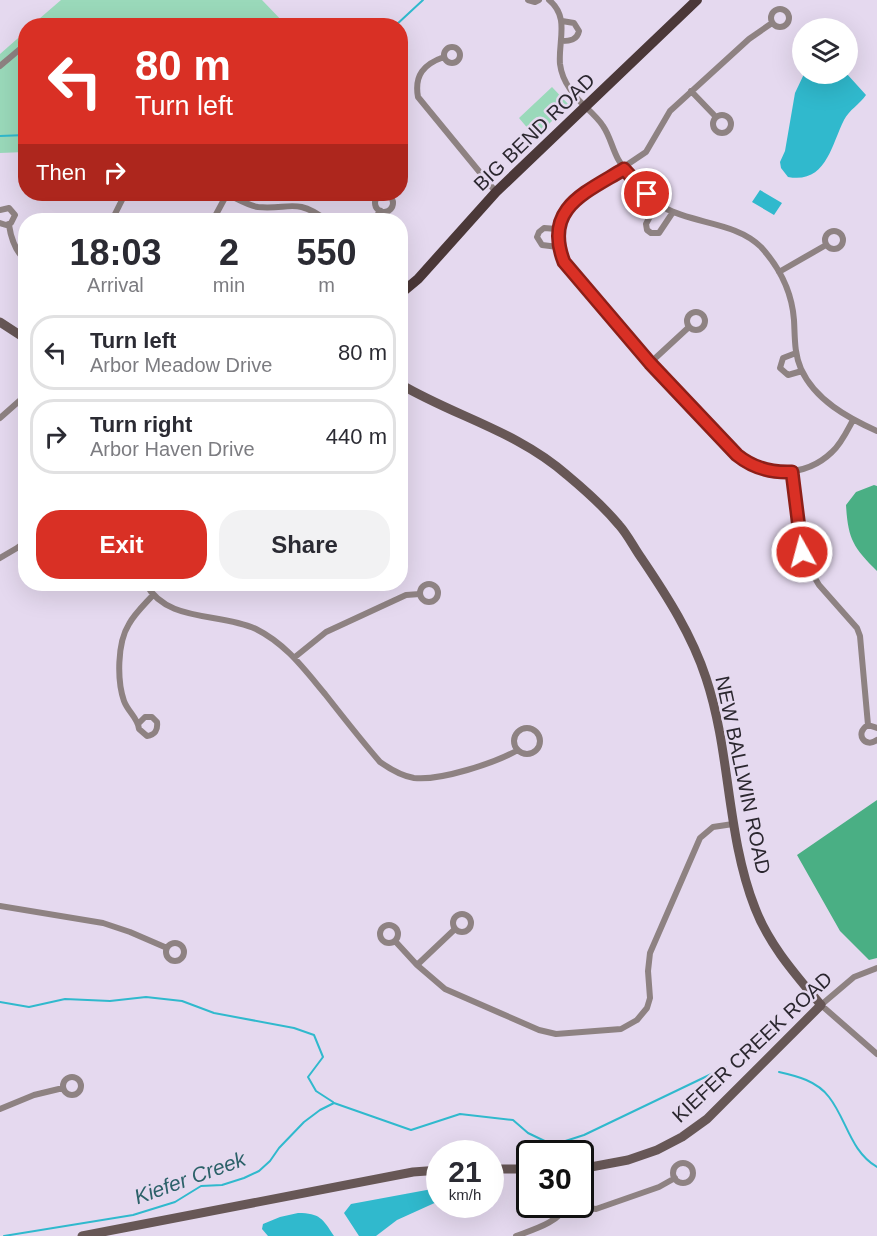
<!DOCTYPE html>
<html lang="en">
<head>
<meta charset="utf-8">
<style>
  :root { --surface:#fff; --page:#f2f2f3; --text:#2b2b33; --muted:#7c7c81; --line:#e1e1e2; --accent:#d93025 }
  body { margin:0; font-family:Helvetica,sans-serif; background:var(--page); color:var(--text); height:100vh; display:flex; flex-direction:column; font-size:22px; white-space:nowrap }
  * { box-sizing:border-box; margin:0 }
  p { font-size:20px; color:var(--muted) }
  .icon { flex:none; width:33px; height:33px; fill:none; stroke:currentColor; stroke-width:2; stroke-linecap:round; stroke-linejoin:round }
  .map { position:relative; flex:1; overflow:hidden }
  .side { position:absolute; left:18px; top:213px; width:390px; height:378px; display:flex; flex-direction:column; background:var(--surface); border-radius:24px; box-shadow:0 6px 24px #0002 }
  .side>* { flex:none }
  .banner { position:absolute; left:18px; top:18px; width:390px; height:183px; border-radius:24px; box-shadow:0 6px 24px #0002; background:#d93025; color:#fff; overflow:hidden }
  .tools { position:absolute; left:792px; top:18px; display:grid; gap:12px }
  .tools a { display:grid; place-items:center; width:66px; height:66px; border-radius:50%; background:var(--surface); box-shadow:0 6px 24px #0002; font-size:30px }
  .speed { position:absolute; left:426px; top:1140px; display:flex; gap:12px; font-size:30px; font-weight:700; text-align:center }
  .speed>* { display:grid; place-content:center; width:78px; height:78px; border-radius:50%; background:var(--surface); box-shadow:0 6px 24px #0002; line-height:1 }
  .speed small { font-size:15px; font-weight:400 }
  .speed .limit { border:3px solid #111; border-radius:9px; background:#fff; color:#111 }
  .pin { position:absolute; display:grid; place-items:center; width:51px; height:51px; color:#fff; margin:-26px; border:3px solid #fff; border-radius:50%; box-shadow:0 2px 6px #0007 }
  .me { position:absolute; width:66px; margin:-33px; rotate:353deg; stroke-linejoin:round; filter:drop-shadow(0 0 4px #0008) }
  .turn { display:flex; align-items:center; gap:21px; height:126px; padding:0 18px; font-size:27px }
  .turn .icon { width:78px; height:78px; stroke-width:2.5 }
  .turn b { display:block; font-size:42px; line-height:51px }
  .then { display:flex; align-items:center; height:57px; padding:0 18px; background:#0003; gap:12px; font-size:22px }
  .eta { display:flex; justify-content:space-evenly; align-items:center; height:102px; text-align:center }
  .eta b { font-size:36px; font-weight:700; line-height:42px }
  .primary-button { display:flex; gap:12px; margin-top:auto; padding:12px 18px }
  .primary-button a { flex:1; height:69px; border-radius:24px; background:var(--accent); color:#fff; font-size:24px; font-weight:700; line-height:69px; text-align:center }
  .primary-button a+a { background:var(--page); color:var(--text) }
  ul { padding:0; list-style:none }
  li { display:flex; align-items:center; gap:18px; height:75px; margin:0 12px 9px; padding:0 6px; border:3px solid var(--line); border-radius:24px }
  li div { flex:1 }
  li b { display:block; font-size:22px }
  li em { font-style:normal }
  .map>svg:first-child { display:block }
</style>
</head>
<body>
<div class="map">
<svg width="877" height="1236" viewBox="0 0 877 1236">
  <rect width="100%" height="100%" fill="#e5d9ef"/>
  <path fill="#9ad9ba" d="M61,0h201l24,25h-254z
    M25,32v120l-25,1v-99z
    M552,87l17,18 -34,32 -16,-19z"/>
  <path fill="#4aaf84" d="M874,485l3,1v85c-24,-24 -29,-32 -31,-66l10,-13z
    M877,800v158l-8,2 -29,-29 -43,-76z"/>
  <path fill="#30b9cd" d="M804,74h43l19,21c-6,9 -17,15 -22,25 -13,26 -18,64 -56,57l-7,-9 -1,-6 5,-11 10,-58z
    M760,190l22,13 -8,12 -22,-13z
    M432,1189h7v12l-42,19 -21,16h-17l-15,-23 7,-9z
    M298,1213c22,0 25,6 36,23h-66l-6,-7 1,-5 17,-7z"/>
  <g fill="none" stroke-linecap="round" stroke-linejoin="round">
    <path stroke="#30b9cd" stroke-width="2" d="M395,26l28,-26
      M0,136l26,-1
      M0,1002l29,5 36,-8 45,2 36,-4 36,4 32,12 80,15 20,7 9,22 -15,20 8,14 17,11
      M779,1072c18,4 38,9 50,25 18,23 21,54 48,70
      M4,1236l129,-21 42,-13 26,-16 21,-1 22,-7 15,-7 11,-10 9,-13 25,-26 16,-12 14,-7 77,27 49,-16 53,6 15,13 25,12 31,-10 142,-68"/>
    <path stroke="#8e8282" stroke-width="6" d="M528,0l7,2 4,-2
      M549,0c21,17 9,41 11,64 1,8 5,18 10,25 8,14 24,23 33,37 7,10 9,22 15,33 10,18 28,39 47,49 29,16 71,14 96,39 19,21 31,46 33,73 1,17 0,33 7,49 14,31 47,49 76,62
      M771 18a9 9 0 1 1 18 0a9 9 0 1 1-18 0Z
      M772,23l-23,16 -79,72 -24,41 -70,47 -11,14 -8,16 1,18 10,22 82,94 87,92c28,22 68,23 95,-3 9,-8 15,-21 21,-32
      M562,41c8,0 15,-1 17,-10l-5,-8 -12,-2
      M444 55a8 8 0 1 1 16 0a8 8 0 1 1-16 0Z
      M444,57c-20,7 -30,18 -26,40l78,95
      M0,66l26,-22
      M691,91l25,26
      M713 124a9 9 0 1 1 18 0a9 9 0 1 1-18 0Z
      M375 203a9 9 0 1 1 18 0a9 9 0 1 1-18 0Z
      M227,194c9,4 20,11 31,13 31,3 38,-10 68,13
      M657,203l-11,21 1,6 4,3h8l14,-21
      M0,210l9,-2 6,7 -4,8 -5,2 -6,-2
      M112,220l13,-26
      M213,220l14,-26
      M372,220l9,-9
      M9,225c2,14 6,26 17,36
      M557,229l-13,-1 -5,4 -2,5 5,8 16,2
      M825 240a9 9 0 1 1 18 0a9 9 0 1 1-18 0Z
      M779,272l47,-27
      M687 321a9 9 0 1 1 18 0a9 9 0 1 1-18 0Z
      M796,353l-13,5 -3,10 8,7 14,-4
      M650,363l39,-36
      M0,418l26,-23
      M792,472l10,80 4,11 13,22 38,43 3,8 8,89
      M0,558l17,-10 9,-7
      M420 593a9 9 0 1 1 18 0a9 9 0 1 1-18 0Z
      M146,584c21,39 74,28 110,45 30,15 48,40 69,65 18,23 36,46 55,68 10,7 22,14 34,16 26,3 81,-15 104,-28
      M295,657l31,-25 80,-37 14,-1
      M139,723l6,-6h7l5,5c1,8 -2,13 -10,14l-8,-7c-1,-11 -11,-17 -15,-28 -7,-20 -7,-58 5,-77 6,-11 16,-20 24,-29
      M877,728l-9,-3c-14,8 -3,24 9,15
      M514 741a13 13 0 1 1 26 0a13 13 0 1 1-26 0Z
      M0,906l103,17 27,9 37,16
      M453 923a9 9 0 1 1 18 0a9 9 0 1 1-18 0Z
      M380 934a9 9 0 1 1 18 0a9 9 0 1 1-18 0Z
      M395,941l22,24 28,24 94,41 17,4 65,-5 16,-9 10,-12 3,-10 -2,-27 2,-18 50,-115 13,-11 20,-3
      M166 952a9 9 0 1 1 18 0a9 9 0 1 1-18 0Z
      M417,965l38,-36
      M877,968l-23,9 -33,28 56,49
      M63 1086a9 9 0 1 1 18 0a9 9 0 1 1-18 0Z
      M0,1109l34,-14 29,-7
      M673 1173a10 10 0 1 1 20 0a10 10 0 1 1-20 0Z
      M567,1205l29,4 63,-22 16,-9
      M516,1236c19,-7 42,-13 52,-32"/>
    <path stroke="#675756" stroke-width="9" d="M0,322l26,17
      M400,384c56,33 117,47 167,91 18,15 37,32 52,50 9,10 15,23 23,34 25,37 50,76 64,119 25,75 20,156 49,230 14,37 41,67 66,97l-114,114 -25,18 -25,13 -29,10 -48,9
      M490,1169h40
      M82,1236l331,-64 27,-2"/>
    <path stroke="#4b3838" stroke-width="10" d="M400,294l18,-15 78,-87 201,-192"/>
  </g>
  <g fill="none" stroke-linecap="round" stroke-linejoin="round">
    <g stroke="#8d1f18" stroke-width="15">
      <path id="route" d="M647,194l-23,-25c-39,24 -81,39 -60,93l86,101 87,92c16,13 34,18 55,17l10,80"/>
    </g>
    <use href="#route" stroke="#d93025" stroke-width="10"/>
  </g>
  <g text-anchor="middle" stroke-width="5" stroke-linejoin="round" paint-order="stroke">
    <g font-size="20" fill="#2b272f" stroke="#e5d9ef">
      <text transform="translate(534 132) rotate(-44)" y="7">BIG BEND ROAD</text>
      <text transform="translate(743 775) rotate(78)" y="7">NEW BALLWIN ROAD</text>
      <text transform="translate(752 1047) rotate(-43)" y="7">KIEFER CREEK ROAD</text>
    </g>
    <g font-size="21" font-style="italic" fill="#2c6169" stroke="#e5d9ef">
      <text transform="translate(190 1178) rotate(-20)" y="7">Kiefer Creek</text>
    </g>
  </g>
</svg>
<div class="tools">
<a><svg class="icon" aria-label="layers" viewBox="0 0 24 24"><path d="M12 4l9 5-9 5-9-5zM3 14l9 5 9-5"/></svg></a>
</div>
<div class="speed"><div>21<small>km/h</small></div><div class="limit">30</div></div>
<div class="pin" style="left:647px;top:194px;background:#d93025"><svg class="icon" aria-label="arrive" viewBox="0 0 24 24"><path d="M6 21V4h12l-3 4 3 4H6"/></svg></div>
<svg class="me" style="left:802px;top:552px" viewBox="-20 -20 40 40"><circle r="17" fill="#d93025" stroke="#fff" stroke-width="3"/><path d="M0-11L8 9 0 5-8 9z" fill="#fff"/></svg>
<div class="banner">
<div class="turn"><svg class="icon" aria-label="left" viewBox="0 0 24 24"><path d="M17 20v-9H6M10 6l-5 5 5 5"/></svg><div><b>80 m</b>Turn left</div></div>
<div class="then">Then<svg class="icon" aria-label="right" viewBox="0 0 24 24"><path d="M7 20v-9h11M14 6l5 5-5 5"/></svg></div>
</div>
<section class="side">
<div class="eta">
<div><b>18:03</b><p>Arrival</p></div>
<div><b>2</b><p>min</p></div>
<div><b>550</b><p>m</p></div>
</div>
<ul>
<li><svg class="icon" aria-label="left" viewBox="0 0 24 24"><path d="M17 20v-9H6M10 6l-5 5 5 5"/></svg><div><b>Turn left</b><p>Arbor Meadow Drive</p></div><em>80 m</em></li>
<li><svg class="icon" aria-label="right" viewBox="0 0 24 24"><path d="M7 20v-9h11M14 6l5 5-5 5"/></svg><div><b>Turn right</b><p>Arbor Haven Drive</p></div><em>440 m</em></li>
</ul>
<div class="primary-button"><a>Exit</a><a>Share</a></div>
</section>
</div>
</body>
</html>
